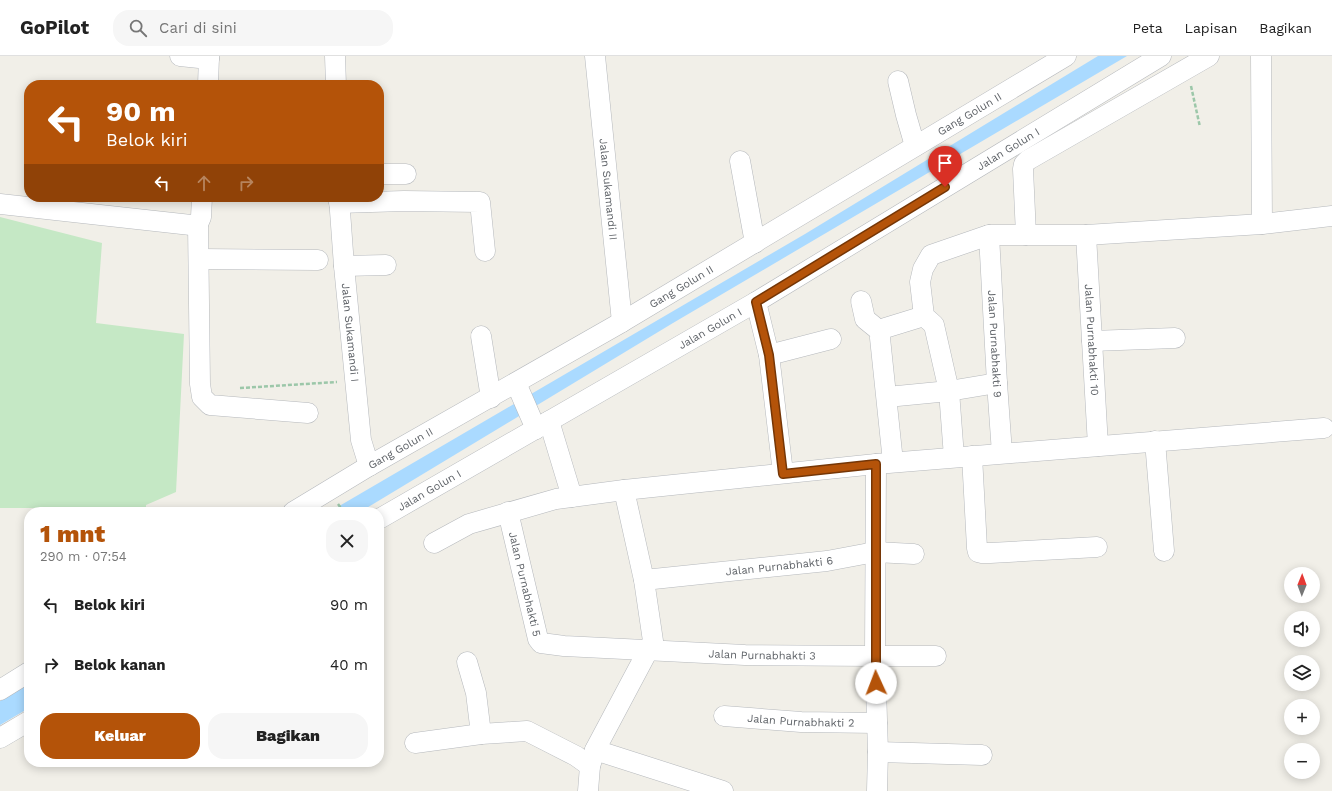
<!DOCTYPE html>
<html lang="id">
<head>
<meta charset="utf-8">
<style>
  :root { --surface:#fff; --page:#f6f6f6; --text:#222; --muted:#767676; --line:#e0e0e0; --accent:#b45309 }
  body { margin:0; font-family:"Work Sans",sans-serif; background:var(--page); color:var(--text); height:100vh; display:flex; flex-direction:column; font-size:15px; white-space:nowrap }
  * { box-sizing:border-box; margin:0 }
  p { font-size:13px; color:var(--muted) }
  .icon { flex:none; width:22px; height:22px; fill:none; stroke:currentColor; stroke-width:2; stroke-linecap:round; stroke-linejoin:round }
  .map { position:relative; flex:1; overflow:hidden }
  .sheet { position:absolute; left:24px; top:451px; width:360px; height:260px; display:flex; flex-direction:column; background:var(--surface); border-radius:16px; box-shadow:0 2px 10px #0003 }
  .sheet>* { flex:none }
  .guide { position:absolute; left:24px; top:24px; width:360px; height:122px; border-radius:16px; box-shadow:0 2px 10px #0003; background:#b45309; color:#fff; overflow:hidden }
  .needle { width:26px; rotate:1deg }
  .tools { position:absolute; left:1284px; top:511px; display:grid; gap:8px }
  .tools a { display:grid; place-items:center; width:36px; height:36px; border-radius:50%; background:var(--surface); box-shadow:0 2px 10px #0003; font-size:20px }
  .pin { position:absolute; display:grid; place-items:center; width:34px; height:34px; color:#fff; margin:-41px -17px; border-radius:50% 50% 50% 0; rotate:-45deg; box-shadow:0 0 4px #0007 }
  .pin .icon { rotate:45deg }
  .me { position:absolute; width:44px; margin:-22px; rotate:358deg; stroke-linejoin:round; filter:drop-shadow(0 0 3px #0008) }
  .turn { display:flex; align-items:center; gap:14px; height:84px; padding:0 16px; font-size:18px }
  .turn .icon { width:52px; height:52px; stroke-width:2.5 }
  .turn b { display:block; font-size:28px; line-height:34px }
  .lanes { display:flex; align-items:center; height:38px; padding:0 16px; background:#0003; justify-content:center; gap:20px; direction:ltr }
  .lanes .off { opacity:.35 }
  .round { display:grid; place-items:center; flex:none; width:42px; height:42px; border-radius:16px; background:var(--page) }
  .summary { display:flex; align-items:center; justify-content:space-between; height:68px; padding:0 16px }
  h1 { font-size:24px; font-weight:800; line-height:30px; color:var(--accent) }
  .button { display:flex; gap:8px; margin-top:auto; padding:8px 16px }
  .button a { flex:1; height:46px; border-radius:16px; background:var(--accent); color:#fff; font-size:16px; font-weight:800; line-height:46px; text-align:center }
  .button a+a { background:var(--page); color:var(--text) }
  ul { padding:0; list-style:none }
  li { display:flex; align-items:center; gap:12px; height:60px; padding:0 16px }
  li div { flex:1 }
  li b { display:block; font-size:15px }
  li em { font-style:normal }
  header { display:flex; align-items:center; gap:24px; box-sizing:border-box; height:56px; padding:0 20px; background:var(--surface); border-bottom:1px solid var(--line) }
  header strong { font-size:19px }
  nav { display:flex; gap:22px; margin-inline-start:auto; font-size:14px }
  .search { width:280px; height:36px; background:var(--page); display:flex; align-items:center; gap:10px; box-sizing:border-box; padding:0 14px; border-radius:16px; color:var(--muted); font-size:15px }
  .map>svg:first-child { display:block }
</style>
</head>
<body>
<header>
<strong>GoPilot</strong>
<div class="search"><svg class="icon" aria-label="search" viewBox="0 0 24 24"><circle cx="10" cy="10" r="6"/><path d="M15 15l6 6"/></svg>Cari di sini</div>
<nav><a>Peta</a><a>Lapisan</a><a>Bagikan</a></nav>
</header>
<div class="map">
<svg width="1332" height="735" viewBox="0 0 1332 735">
  <rect width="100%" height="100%" fill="#f1efe8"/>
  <path fill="#c5e8c5" d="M0,161l102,26 -6,80 88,11 -8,158 -30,13v7h-67l-10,-4h-69z"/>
  <path fill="#aadaff" d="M1098,0h29l-454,267 -313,189h-31l476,-278z
    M29,627v25l-29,17v-24z"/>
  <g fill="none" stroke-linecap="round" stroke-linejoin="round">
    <g stroke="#b5b8bc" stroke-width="21">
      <g id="street">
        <path d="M180,0l29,3"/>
        <path d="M335,0l1,29"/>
        <path id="s1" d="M595,0l27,266"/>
        <path d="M1261,0l1,168"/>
        <path d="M898,25l8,34 9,31"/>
        <path d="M208,29l1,-29"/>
        <path d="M740,105l15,82"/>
        <path d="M379,118h27"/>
        <path d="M202,141l-1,20 -3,7 2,160 2,13 8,8 98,8"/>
        <path id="s2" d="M339,141l5,69 17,174 8,26"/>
        <path d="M339,147l65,-2 76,1 5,49"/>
        <path d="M0,148l191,21 7,-1"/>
        <path id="s3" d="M989,179l8,148 5,70"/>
        <path d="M1026,179l-3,-66 1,-5 4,-4 181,-104"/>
        <path id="s4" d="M1086,179l12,211"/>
        <path d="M199,203l119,1"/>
        <path d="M344,210l42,-1"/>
        <path d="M861,245l4,18 16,13"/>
        <path d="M756,246l13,53 14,118"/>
        <path d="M481,280l10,62"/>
        <path d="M1092,285l83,-3"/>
        <path d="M769,299l62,-16"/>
        <path d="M516,327l20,46"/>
        <path d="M887,341l62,-6 48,-8"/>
        <path d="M549,365l23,76"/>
        <path d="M1155,385l9,110"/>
        <path d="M972,400l5,92 1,4 4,1h8l107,-6"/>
        <path d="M954,401l-5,-66 -15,-66 -10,-9 -4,-34 3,-13 8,-14 58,-20h97l176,-11 70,-8"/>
        <path d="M893,406l-13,-124 1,-6 4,-4 39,-12"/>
        <path d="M876,408l-1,192 3,96 -1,39"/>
        <path id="s5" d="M293,456l76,-46 253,-144 444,-266"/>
        <path id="s6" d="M508,456l30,127 3,4 23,3 181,9 130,1h61"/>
        <path id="s7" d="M379,463l377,-217 405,-246"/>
        <path d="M434,487l35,-19 87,-25 68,-9 252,-26 448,-36"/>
        <path id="s8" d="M644,524l183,-19 48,-9 39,2"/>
        <path d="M467,606l9,31 5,41"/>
        <path d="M0,634l29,-18"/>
        <path id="s9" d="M724,660l77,6 76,1"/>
        <path d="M0,682l29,-17"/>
        <path d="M415,687l66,-9 46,-3 49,25 14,10"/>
        <path d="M595,694l128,41"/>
        <path d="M878,696l104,3"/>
        <path d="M588,735l2,-25 5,-16 58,-109 -9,-61 -20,-90"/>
      </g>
    </g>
    <path stroke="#9cc7a9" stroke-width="2.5" stroke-dasharray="4 2" stroke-linecap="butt" d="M1191,30l9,41
      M240,332l97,-6
      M338,448l6,8"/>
    <use href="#street" stroke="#fff" stroke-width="20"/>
  </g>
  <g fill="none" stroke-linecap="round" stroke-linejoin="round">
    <g stroke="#753606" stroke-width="10">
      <path id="route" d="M876,627v-219l-93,10 -14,-119 -13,-53 189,-115"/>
    </g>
    <use href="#route" stroke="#b45309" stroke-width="7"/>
  </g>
  <g text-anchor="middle" stroke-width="3" stroke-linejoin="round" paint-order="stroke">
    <g font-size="11" fill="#5f6368" stroke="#fff">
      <text dy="4" stroke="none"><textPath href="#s5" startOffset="785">Gang Golun II</textPath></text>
      <text dy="4" stroke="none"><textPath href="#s7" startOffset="730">Jalan Golun I</textPath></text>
      <text dy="4" stroke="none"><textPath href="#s1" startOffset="134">Jalan Sukamandi II</textPath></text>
      <text dy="4" stroke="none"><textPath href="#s5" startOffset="449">Gang Golun II</textPath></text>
      <text dy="4" stroke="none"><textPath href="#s7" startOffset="382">Jalan Golun I</textPath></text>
      <text dy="4" stroke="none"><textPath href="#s2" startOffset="136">Jalan Sukamandi I</textPath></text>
      <text dy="4" stroke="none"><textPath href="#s4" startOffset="105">Jalan Purnabhakti 10</textPath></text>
      <text dy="4" stroke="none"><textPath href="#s3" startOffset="109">Jalan Purnabhakti 9</textPath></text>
      <text dy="4" stroke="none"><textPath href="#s5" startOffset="125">Gang Golun II</textPath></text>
      <text dy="4" stroke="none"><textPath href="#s7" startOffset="58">Jalan Golun I</textPath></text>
      <text dy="4" stroke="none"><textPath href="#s8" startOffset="136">Jalan Purnabhakti 6</textPath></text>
      <text dy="4" stroke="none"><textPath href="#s6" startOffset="74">Jalan Purnabhakti 5</textPath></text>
      <text dy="4" stroke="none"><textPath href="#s6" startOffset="357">Jalan Purnabhakti 3</textPath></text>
      <text dy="4" stroke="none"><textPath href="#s9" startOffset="77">Jalan Purnabhakti 2</textPath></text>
    </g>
  </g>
</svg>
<div class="tools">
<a><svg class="needle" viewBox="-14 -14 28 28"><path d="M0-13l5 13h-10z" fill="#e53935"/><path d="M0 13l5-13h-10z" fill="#767676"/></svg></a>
<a><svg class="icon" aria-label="sound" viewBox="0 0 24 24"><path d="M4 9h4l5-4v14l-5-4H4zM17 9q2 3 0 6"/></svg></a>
<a><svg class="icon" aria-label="layers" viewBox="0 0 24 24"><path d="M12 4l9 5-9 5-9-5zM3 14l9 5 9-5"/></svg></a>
<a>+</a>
<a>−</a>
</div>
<div class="pin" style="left:945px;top:131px;background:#d93025"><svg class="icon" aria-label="arrive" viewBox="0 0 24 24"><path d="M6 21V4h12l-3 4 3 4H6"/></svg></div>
<svg class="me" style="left:876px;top:627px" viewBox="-20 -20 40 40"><circle r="19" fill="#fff"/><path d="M0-13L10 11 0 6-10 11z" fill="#b45309"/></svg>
<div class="guide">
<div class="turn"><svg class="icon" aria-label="left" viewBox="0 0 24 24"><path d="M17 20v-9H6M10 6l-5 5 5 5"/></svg><div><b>90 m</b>Belok kiri</div></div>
<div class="lanes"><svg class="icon" aria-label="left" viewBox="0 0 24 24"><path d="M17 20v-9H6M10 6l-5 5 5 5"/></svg><svg class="icon off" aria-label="ahead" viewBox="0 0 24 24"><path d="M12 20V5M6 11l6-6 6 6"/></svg><svg class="icon off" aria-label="right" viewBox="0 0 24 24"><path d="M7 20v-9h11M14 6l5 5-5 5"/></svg></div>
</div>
<section class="sheet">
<div class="summary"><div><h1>1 mnt</h1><p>290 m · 07:54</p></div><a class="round"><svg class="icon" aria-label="close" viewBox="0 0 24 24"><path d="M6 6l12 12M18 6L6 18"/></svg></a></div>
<ul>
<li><svg class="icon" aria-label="left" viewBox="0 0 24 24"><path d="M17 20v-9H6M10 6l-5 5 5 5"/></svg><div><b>Belok kiri</b></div><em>90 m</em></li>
<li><svg class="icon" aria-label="right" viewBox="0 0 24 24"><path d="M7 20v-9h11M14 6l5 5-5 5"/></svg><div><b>Belok kanan</b></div><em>40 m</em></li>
</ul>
<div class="button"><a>Keluar</a><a>Bagikan</a></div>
</section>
</div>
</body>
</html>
